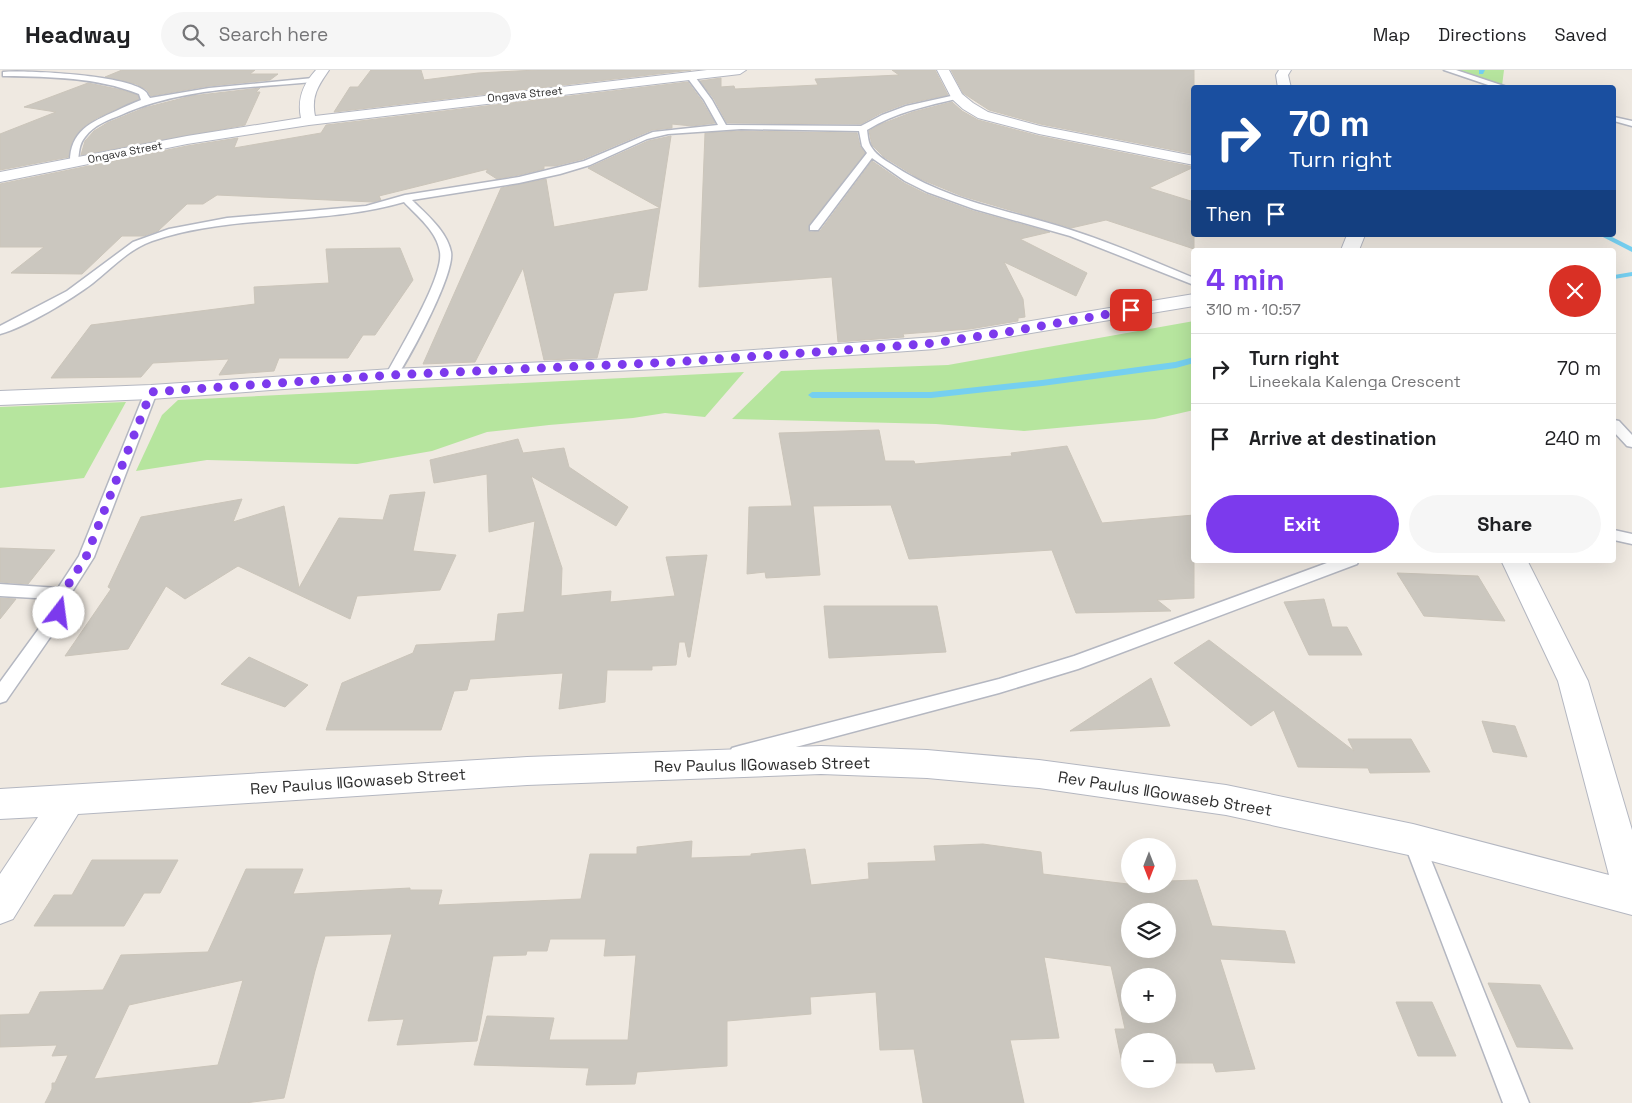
<!DOCTYPE html>
<html lang="en">
<head>
<meta charset="utf-8">
<style>
  :root { --surface:#fff; --page:#f6f6f6; --text:#202124; --muted:#757577; --line:#e0e0e0; --accent:#7c3aed }
  body { margin:0; font-family:"Space Grotesk",sans-serif; background:var(--page); color:var(--text); height:100vh; display:flex; flex-direction:column; font-size:19px; white-space:nowrap }
  * { box-sizing:border-box; margin:0 }
  p { font-size:16px; color:var(--muted) }
  .icon { flex:none; width:28px; height:28px; fill:none; stroke:currentColor; stroke-width:2; stroke-linecap:round; stroke-linejoin:round }
  .map { position:relative; flex:1; overflow:hidden }
  .drawer { position:absolute; left:1191px; top:178px; width:425px; height:315px; display:flex; flex-direction:column; background:var(--surface); border-radius:5px; box-shadow:0 5px 20px #0002 }
  .drawer>* { flex:none }
  .banner { position:absolute; left:1191px; top:15px; width:425px; height:152px; border-radius:5px; box-shadow:0 5px 20px #0002; background:#1a4fa0; color:#fff; overflow:hidden }
  .needle { width:32px; rotate:180deg }
  .tools { position:absolute; left:1121px; top:768px; display:grid; gap:10px }
  .tools a { display:grid; place-items:center; width:55px; height:55px; border-radius:50%; background:var(--surface); box-shadow:0 5px 20px #0002; font-size:25px }
  .pin { position:absolute; display:grid; place-items:center; width:42px; height:42px; color:#fff; margin:-21px; border-radius:10px; box-shadow:0 2px 8px #0006 }
  .me { position:absolute; width:55px; margin:-28px; rotate:15deg; stroke-linejoin:round; filter:drop-shadow(0 0 4px #0008) }
  .turn { display:flex; align-items:center; gap:18px; height:105px; padding:0 15px; font-size:22px }
  .turn .icon { width:65px; height:65px; stroke-width:2.5 }
  .turn b { display:block; font-size:35px; line-height:42px }
  .then { display:flex; align-items:center; height:48px; padding:0 15px; background:#0003; gap:10px; font-size:19px }
  .round { display:grid; place-items:center; flex:none; width:52px; height:52px; border-radius:26px; background:var(--page) }
  .headline { display:flex; align-items:center; justify-content:space-between; height:85px; padding:0 15px }
  h1 { font-size:30px; font-weight:700; line-height:38px; color:var(--accent) }
  .cta { display:flex; gap:10px; margin-top:auto; padding:10px 15px }
  .cta a { flex:1; height:58px; border-radius:30px; background:var(--accent); color:#fff; font-size:20px; font-weight:700; line-height:58px; text-align:center }
  .cta a+a { background:var(--page); color:var(--text) }
  ul { padding:0; list-style:none }
  li { display:flex; align-items:center; gap:15px; height:70px; padding:0 15px; border-top:1px solid var(--line) }
  li div { flex:1 }
  li b { display:block; font-size:19px }
  li em { font-style:normal }
  header { display:flex; align-items:center; gap:30px; box-sizing:border-box; height:70px; padding:0 25px; background:var(--surface); border-bottom:1px solid var(--line) }
  header strong { font-size:24px }
  nav { display:flex; gap:28px; margin-inline-start:auto; font-size:18px }
  .search { width:350px; height:45px; background:var(--page); display:flex; align-items:center; gap:12px; box-sizing:border-box; padding:0 18px; border-radius:28px; color:var(--muted); font-size:19px }
  .map>svg:first-child { display:block }
</style>
</head>
<body>
<header>
<strong>Headway</strong>
<div class="search"><svg class="icon" aria-label="search" viewBox="0 0 24 24"><circle cx="10" cy="10" r="6"/><path d="M15 15l6 6"/></svg>Search here</div>
<nav><a>Map</a><a>Directions</a><a>Saved</a></nav>
</header>
<div class="map">
<svg width="1632" height="1033" viewBox="0 0 1632 1033">
  <rect width="100%" height="100%" fill="#efe9e1"/>
  <path fill="#b6e59e" d="M1448,0h56l-2,16z
    M1194,251v89l-39,9 -131,12 -88,-7 -204,-5 49,-48 167,-6z
    M744,302l-39,45 -40,-4 -32,5 -84,7 -62,7 -55,19 -75,13 -150,-4 -71,11 26,-56 16,-15z
    M126,332l-42,76 -84,10v-81z"/>
  <g fill="none" stroke-linecap="round" stroke-linejoin="round">
    <path fill="#75cff0" fill-rule="evenodd" d="M1479,0h6l-2,4h-4z
      M1599,165h9l24,12v5z
      M1632,202v4l-18,3v-4z
      M1194,287v6l-18,5 -134,18 -111,12h-119l-4,-3 4,-3h119l111,-12 133,-18z"/>
  </g>
  <path fill="#cbc7bf" stroke="#cbc5ba" fill-rule="evenodd" d="M122,0h133l-5,4h28l-8,6 -61,6 -58,10 -4,-6 -11,-6 -31,-7z
    M371,0h50l3,10 54,-7 59,-3h154l-357,42 16,-25h8z
    M892,0h43l13,25 -43,9 -24,9 -20,11 -134,-1 -13,-24 -14,-18 21,-3v9l13,-1 1,3 83,-4 -3,-6 84,-4z
    M951,0h243v84l-154,-30 -51,-14 -26,-17z
    M688,12l14,19 13,22 -23,3 -20,-2v4l-20,2 -69,29 -28,7h-11v3l-25,6 -22,4 -11,-7 2,-3 -109,27 2,4 -8,2 -156,-7 -14,9h-16l-29,27 -14,5h-22l-40,38 -71,-1 33,-26h-44v-63l187,-38 51,-8 -4,10 87,-15 5,-8z
    M88,13l34,7 16,5 1,4 -42,19 -15,10 -10,14 -3,15 -69,13v-36l56,-22 -32,-5z
    M260,18l-4,4h4l-15,33 -164,30 4,-14 9,-10 13,-8 37,-15 47,-12z
    M952,32l10,9 16,9 61,16 155,31 -45,21 45,14v47l-88,-29 -35,8 -109,-32 -44,-18 -34,-21 -12,-12 -3,-14 10,-6 34,-13z
    M741,61l116,2 3,13 5,7 -56,72 1,7 10,-1 52,-70 32,22 22,11 47,17 77,21 -30,7 67,34 -11,23 -72,-34 19,37 2,18 -7,1v3l-48,8 -67,5 1,3 -66,5 -6,-65 -133,10 6,-154z
    M671,66l-11,72 -72,-40 60,-27z
    M546,109l8,48 106,-19 -13,82 -33,3 -17,65 -53,2 -21,-92 -48,94 -52,2 78,-176z
    M400,178l13,32 -38,55h-12l-15,23h-69l-5,13 -55,4 10,-16 -76,4 -12,14 -90,1 40,-53 164,-21 -1,-17 75,-4 -3,-34z
    M879,360l6,31h29l1,3 97,-8 -1,-3 56,-7 35,77 92,-8v83l-37,2 14,11 -95,2 -24,-63 -143,9 -18,-54 -78,1 7,69 -54,3 -1,-6 -18,2 2,-67 43,-1 -13,-73z
    M518,369l5,14 41,-5 5,19 59,40 -12,19 -85,-50 31,92 -1,28 50,-5 -1,11 65,-6 -9,-39 41,-2 -17,102h-2l-3,-15h-6l-3,23 -24,1v4h-45l-2,32 -46,7 4,-36 -93,6 -3,11 -13,1 -13,39h-115l16,-47 71,-30 3,-8 79,-4 3,-27 26,-2 11,-91 -46,11 -2,-58 -53,9 -4,-23z
    M425,422l-12,59 43,4 -16,35 -83,6 -7,23 -112,-53 -53,33 -19,-13 -38,63 -63,7 46,-67 -3,-2 33,-70 101,-18 -9,23 51,-16 15,82 40,-70 44,2 7,-25z
    M0,478l55,2 -27,34 -28,-2z
    M1397,503l81,3 27,45 -81,-5z
    M0,528l16,1 -16,20z
    M1324,529l8,28h15l15,28h-53l-25,-53z
    M824,536h113l9,46 -117,6z
    M1209,570l145,111 -6,-12h63l19,33 -60,1 -2,-5 -70,-1 -24,-57 -23,16 -77,-63z
    M249,587l59,28 -23,22 -64,-23z
    M1151,608l19,48 -100,5z
    M1482,651l33,5 12,31 -34,-5z
    M692,771l-1,17 60,-2v-2l54,-5 6,36 58,-6 -1,-16 68,-2 -2,-15 49,-2 58,8 2,22 85,10h40v-3l29,-1 15,46 73,5 10,32 -75,-4 35,110 -39,3 -3,-9h-45v-22h-38v22h-8l-7,-34h10l-14,-63 -67,-9 15,81 -49,2 14,63h-101l-9,-54 -34,1 -4,-58 -66,5 1,17 -84,7v45l-90,6 -2,12 -49,1 3,-17 -115,-3 13,-49 67,2 -5,22h79l8,-85 -32,1 2,-17h-56l-3,12h-20l-1,4 -33,1 -16,85 -80,4 7,-26 -36,2 24,-87 -67,2 -10,35 -31,127 -39,5h-200l7,-14v-6h3l13,-28 -16,1 5,-11 -57,2v-32l29,-1 11,-22 63,-2 18,-35 87,-3 38,-83h57l-10,25 117,-6v2h32l-4,15 143,-6 9,-45h47v-7zM1130,841h38v38h-38zM1130,906h38v38h-38zM243,910l-25,85 -124,14 35,-74z
    M92,790h86l-18,33h-16l-20,33h-90l20,-31h18z
    M1488,913l52,2 33,64 -56,-2z
    M1396,932h36l24,54h-38z"/>
  <g fill="none" stroke-linecap="round" stroke-linejoin="round">
    <g stroke="#b4b7c1" stroke-width="3">
      <path id="service" d="M1444,0h12l54,18h-13z
        M3,2c24,-2 126,3 143,20 1,1 2,4 4,6l59,-10 104,-10 4,2 -4,2c-64,6 -133,6 -192,33 -13,5 -27,10 -36,22 -6,7 -6,16 -7,25l-4,3 -4,-3c0,-31 21,-40 46,-51 8,-4 17,-8 25,-11l-2,-6c-43,-17 -88,-17 -133,-18h-3z
        M687,4h6l19,26 14,25 135,1 21,-11 24,-9 54,-12v4c-33,8 -64,14 -93,32 1,6 1,13 5,18 5,8 16,14 24,19 55,36 120,44 181,65 40,13 78,30 117,46v7l-124,-49 -96,-27 -47,-17 -22,-11 -33,-23 -54,72h-8v-4l57,-73 -5,-7 -3,-15 -118,-2 -73,5 -21,5 -57,26 -30,9 -41,9 -107,17c14,14 35,31 39,52 4,22 -41,105 -55,126l-4,1 -6,-4c13,-25 58,-98 54,-123 -3,-21 -23,-36 -36,-50 -82,24 -170,11 -252,39 -23,8 -40,27 -59,42 -21,16 -67,44 -93,51v-8l67,-35 66,-49 36,-13 58,-11 139,-12 39,-11 114,-18 65,-16 69,-29 65,-7 -14,-25 -18,-24z
        M1614,47l18,4v5l-18,-5z
        M151,318l6,4 -63,165 -24,38 -3,18 -61,88 -6,2v-21l51,-70 2,-13 -53,-3v-12l58,4 21,-32 66,-164z
        M1614,350l5,1 13,14v12l-5,-1 -13,-14z
        M1614,460l18,4v10l-18,-4z
        M1335,490h24l-2,4 -279,105 -79,24 -260,69 -7,-2 -3,-6 3,-6 7,-2 260,-67 75,-23z
        M1413,761l7,2 3,7 106,263h-26l-100,-263 3,-7z"/>
    </g>
    <g stroke="#b4b7c1" stroke-width="2">
      <path id="minor" d="M937,0h12l13,24 11,9 15,9 52,14 154,30v9l-155,-31 -61,-16 -15,-9 -11,-10z
        M1279,0h12l-3,5 3,13h-13l-2,-13z
        M1347,165h18l-6,15h-18z
        M1194,224v12l-259,43 -277,20 -266,12 -241,18 -151,6v-14l151,-6 241,-16 266,-12 277,-20z
        M1501,490h26l61,121 44,149v85l-219,-59 -187,-41 -187,-27 -112,-10 -106,-4 -294,11 -449,29 -65,105 -13,5v-50l38,-57 -38,2v-30l527,-32 294,-11 106,4 112,10 187,25 187,39 196,51 -51,-194z"/>
    </g>
    <g stroke="#b4b7c1" stroke-width="2">
      <path id="tertiary" d="M316,0h13c-11,16 -18,26 -14,46l392,-46h39l-6,4 -431,51 -122,19 -187,38v-10l187,-36 114,-18c-4,-19 2,-34 15,-48z"/>
    </g>
    <use href="#service" fill="#fff" fill-rule="evenodd"/>
    <use href="#minor" fill="#fff" fill-rule="evenodd"/>
    <use href="#tertiary" fill="#fff" fill-rule="evenodd"/>
  </g>
  <g fill="none" stroke-linecap="round" stroke-linejoin="round">
    <path stroke="#7c3aed" stroke-width="9" stroke-dasharray="0 16.2" d="M59,543l3,-19 24,-37 65,-165 241,-17 282,-13 200,-14 60,-5 73,-11 124,-22"/>
  </g>
  <g text-anchor="middle" stroke-width="5" stroke-linejoin="round" paint-order="stroke">
    <g font-size="11" fill="#2e2e2e" stroke="#fff">
      <text transform="translate(525 24) rotate(-6)" y="4">Ongava Street</text>
      <text transform="translate(125 82) rotate(-11)" y="4">Ongava Street</text>
    </g>
    <g font-size="16" fill="#2e2e2e" stroke="#fff">
      <text transform="translate(762 694) rotate(-1)" y="6">Rev Paulus ǁGowaseb Street</text>
      <text transform="translate(358 711) rotate(-4)" y="6">Rev Paulus ǁGowaseb Street</text>
      <text transform="translate(1165 723) rotate(9)" y="6">Rev Paulus ǁGowaseb Street</text>
    </g>
  </g>
</svg>
<div class="tools">
<a><svg class="needle" viewBox="-14 -14 28 28"><path d="M0-13l5 13h-10z" fill="#e53935"/><path d="M0 13l5-13h-10z" fill="#757577"/></svg></a>
<a><svg class="icon" aria-label="layers" viewBox="0 0 24 24"><path d="M12 4l9 5-9 5-9-5zM3 14l9 5 9-5"/></svg></a>
<a>+</a>
<a>−</a>
</div>
<div class="pin" style="left:1131px;top:240px;background:#d93025"><svg class="icon" aria-label="arrive" viewBox="0 0 24 24"><path d="M6 21V4h12l-3 4 3 4H6"/></svg></div>
<svg class="me" style="left:59px;top:543px" viewBox="-20 -20 40 40"><circle r="19" fill="#fff"/><path d="M0-13L10 11 0 6-10 11z" fill="#7c3aed"/></svg>
<div class="banner">
<div class="turn"><svg class="icon" aria-label="right" viewBox="0 0 24 24"><path d="M7 20v-9h11M14 6l5 5-5 5"/></svg><div><b>70 m</b>Turn right</div></div>
<div class="then">Then<svg class="icon" aria-label="arrive" viewBox="0 0 24 24"><path d="M6 21V4h12l-3 4 3 4H6"/></svg></div>
</div>
<section class="drawer">
<div class="headline"><div><h1>4 min</h1><p>310 m · 10:57</p></div><a class="round" style="background:#d93025;color:#fff"><svg class="icon" aria-label="close" viewBox="0 0 24 24"><path d="M6 6l12 12M18 6L6 18"/></svg></a></div>
<ul>
<li><svg class="icon" aria-label="right" viewBox="0 0 24 24"><path d="M7 20v-9h11M14 6l5 5-5 5"/></svg><div><b>Turn right</b><p>Lineekala Kalenga Crescent</p></div><em>70 m</em></li>
<li><svg class="icon" aria-label="arrive" viewBox="0 0 24 24"><path d="M6 21V4h12l-3 4 3 4H6"/></svg><div><b>Arrive at destination</b></div><em>240 m</em></li>
</ul>
<div class="cta"><a>Exit</a><a>Share</a></div>
</section>
</div>
</body>
</html>
